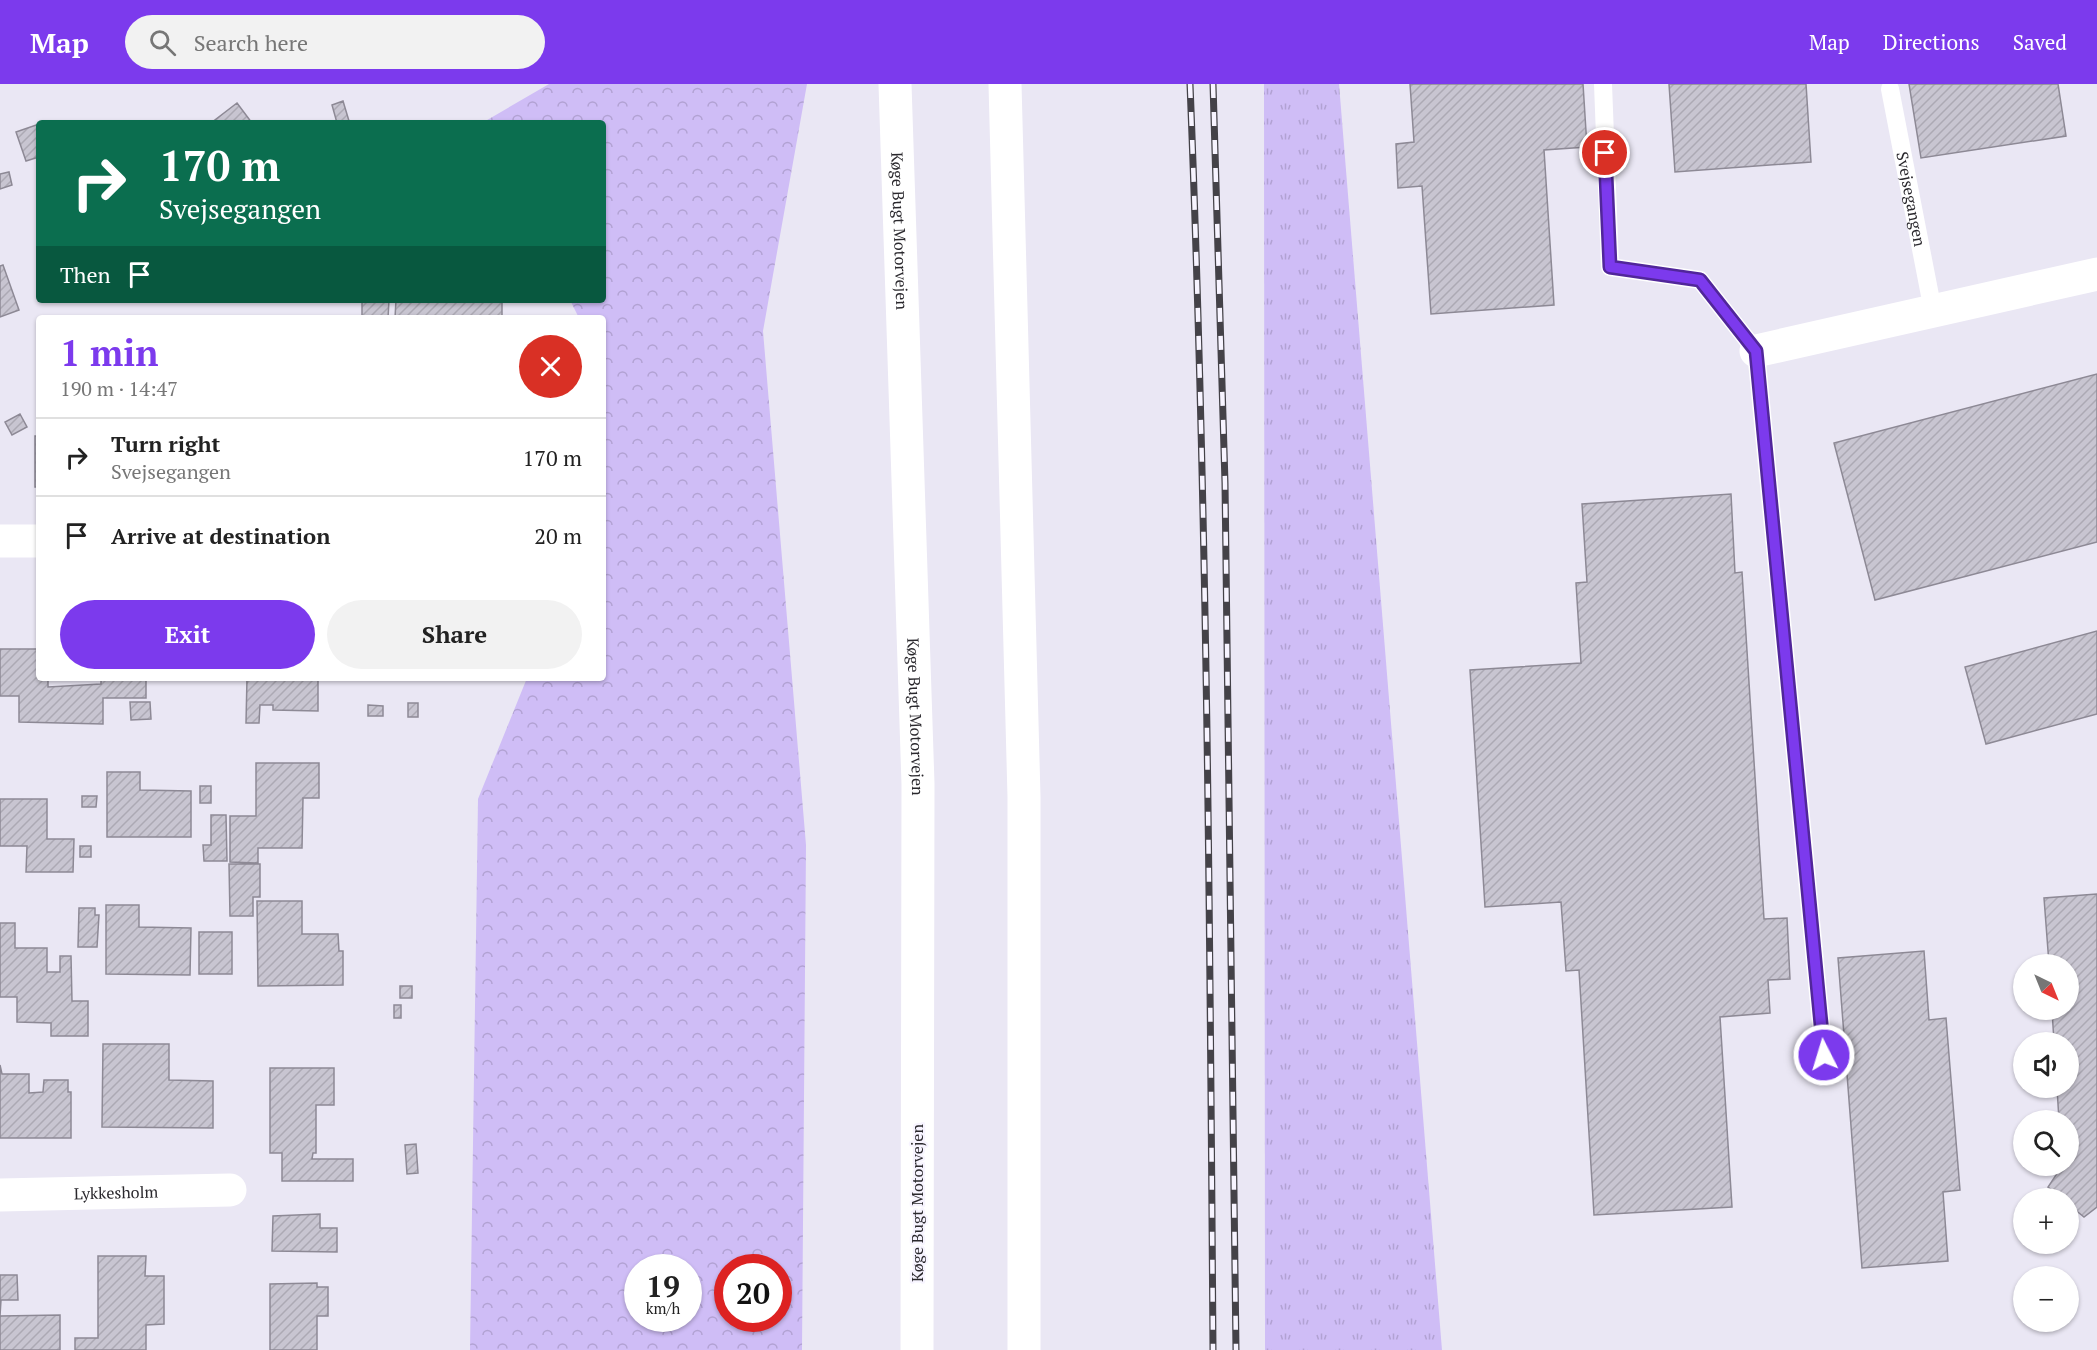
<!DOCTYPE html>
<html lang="en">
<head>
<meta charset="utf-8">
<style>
  :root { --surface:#fff; --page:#f2f2f2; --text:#222; --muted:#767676; --line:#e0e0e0; --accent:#7c3aed }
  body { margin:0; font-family:"PT Serif",serif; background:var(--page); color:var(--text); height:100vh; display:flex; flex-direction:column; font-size:22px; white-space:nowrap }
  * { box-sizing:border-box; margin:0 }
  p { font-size:20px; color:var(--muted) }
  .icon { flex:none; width:33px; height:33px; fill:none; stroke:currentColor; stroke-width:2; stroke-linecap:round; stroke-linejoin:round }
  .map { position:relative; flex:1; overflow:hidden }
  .side { position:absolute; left:36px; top:231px; width:570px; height:366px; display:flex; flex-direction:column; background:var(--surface); border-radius:6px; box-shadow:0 2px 4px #0004 }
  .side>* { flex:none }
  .top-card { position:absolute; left:36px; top:36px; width:570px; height:183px; border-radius:6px; box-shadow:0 2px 4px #0004; background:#0b6e4f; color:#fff; overflow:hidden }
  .needle { width:39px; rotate:137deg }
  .tools { position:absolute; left:2013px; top:870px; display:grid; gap:12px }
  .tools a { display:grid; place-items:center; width:66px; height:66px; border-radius:50%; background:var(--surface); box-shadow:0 2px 4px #0004; font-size:30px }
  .speed { position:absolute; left:624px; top:1170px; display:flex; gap:12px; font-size:30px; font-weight:700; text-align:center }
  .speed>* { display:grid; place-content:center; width:78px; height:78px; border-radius:50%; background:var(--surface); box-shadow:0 2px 4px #0004; line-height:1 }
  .speed small { font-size:15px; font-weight:400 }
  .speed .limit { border:9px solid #d22; background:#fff; color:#111 }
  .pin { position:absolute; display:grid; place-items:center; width:51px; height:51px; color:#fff; margin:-26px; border:3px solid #fff; border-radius:50%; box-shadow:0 2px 6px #0007 }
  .me { position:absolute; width:66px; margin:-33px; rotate:355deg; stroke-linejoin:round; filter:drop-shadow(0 0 4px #0008) }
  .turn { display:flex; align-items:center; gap:21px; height:126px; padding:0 24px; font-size:27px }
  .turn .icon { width:78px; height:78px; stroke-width:2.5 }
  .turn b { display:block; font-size:42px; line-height:51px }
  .then { display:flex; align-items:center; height:57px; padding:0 24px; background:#0003; gap:12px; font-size:22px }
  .round { display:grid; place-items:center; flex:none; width:63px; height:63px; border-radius:32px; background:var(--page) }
  .summary { display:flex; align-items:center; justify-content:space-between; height:102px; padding:0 24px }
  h1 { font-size:36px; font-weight:700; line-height:45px; color:var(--accent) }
  .primary-button { display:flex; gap:12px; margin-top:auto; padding:12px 24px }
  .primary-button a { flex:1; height:69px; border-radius:36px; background:var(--accent); color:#fff; font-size:24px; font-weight:700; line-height:69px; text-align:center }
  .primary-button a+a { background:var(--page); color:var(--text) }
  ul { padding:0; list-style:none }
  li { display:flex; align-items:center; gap:18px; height:78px; padding:0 24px; border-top:2px solid var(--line) }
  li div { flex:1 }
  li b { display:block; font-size:22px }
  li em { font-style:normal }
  header { display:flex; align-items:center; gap:36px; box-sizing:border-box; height:84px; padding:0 30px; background:var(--accent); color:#fff }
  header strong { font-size:28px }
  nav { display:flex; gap:33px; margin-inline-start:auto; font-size:21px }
  .search { width:420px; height:54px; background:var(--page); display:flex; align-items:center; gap:15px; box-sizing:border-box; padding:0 21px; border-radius:33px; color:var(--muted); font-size:22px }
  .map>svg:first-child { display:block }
</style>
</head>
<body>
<header>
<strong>Map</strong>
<div class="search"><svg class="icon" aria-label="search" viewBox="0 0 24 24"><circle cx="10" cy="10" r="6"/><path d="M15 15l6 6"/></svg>Search here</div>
<nav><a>Map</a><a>Directions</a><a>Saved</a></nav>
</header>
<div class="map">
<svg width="2097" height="1266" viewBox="0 0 2097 1266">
  <defs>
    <pattern id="grass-tufts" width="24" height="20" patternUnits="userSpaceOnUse" patternTransform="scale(1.5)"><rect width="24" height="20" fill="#cfbdf6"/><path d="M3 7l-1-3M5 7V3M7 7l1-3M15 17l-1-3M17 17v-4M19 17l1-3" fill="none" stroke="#b2a2d3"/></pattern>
    <pattern id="forest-crowns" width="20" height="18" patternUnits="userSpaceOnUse" patternTransform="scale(1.5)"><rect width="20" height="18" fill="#cfbdf6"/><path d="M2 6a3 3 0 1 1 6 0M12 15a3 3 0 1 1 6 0" fill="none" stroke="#b2a2d3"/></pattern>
    <pattern id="building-hatch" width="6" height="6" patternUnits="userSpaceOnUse" patternTransform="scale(1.5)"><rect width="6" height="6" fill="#c8c5d1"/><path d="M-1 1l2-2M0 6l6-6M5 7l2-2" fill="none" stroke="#aca9b4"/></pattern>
  </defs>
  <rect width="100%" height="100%" fill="#eae7f4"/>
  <path fill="url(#grass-tufts)" d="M1264,0h75l103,1266h-177z"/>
  <path fill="url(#forest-crowns)" fill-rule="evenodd" d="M549,0h258l-44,247 43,514 -4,505h-332l8,-551 49,-121h76v-360h-24l-9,-18h33v-177h-121zM638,1184h50v50h-50zM728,1184h50v50h-50z"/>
  <path fill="url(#building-hatch)" stroke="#8d8995" stroke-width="1.5" d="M1410,0h173l4,63 -43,3 10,155 -123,9 -9,-128 -24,2 -2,-44 18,-2z
    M1669,0h137l5,78 -136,10z
    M1909,0h149l8,52 -145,22z
    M343,17l6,20 -12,2 -5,-18z
    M237,19l15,20h-41z
    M39,40v33l-13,4 -10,-29z
    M9,88l3,13 -12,4v-15z
    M3,181l16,45 -19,7v-51z
    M362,216h27l-1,18h-26z
    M396,216h106v18h-107z
    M2097,290v168l-222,58 -41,-157z
    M20,330l7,13 -15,8 -7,-13z
    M35,352h4v51h-4z
    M1731,410l4,79 7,-1 22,347 23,-1 3,61 -22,1 2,33 -50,4 12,190 -138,8 -15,-245 -13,1 -5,-69 -76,5 -15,-237 111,-7 -5,-80 11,-1 -5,-78z
    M2097,547v83l-111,30 -21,-77z
    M0,565h39v29h9v9l53,-3v-6h45v20h-43v26l-84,-2v-26h-19z
    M247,594h71v33l-45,-1v-5h-13l-1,18h-13z
    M130,618h20l1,17 -20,1z
    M408,619h10v14h-10z
    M368,621l15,1v10h-15z
    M256,679h63v35h-16l-1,50h-44v15l-28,-1v-46h26z
    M107,688h33v18l51,1v46h-84z
    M200,702h11v17h-11z
    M82,712h15l-1,11h-14z
    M0,715h47v40h27l-1,33h-47l1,-26h-27z
    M211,731h15l1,46h-23l-1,-16h8z
    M80,762h11v11h-11z
    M229,780h31v33h-7v19h-23z
    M2097,810v313l-13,10 -16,-13v-6h-6l-14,-11 14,-21h6v-46h-9l-2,-32h11v-46h-14l-2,-32h16v-46h-19l-5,-66z
    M257,817h45v33h36l1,17h4v34l-85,1z
    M106,821h33v22l52,1 -1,47 -84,-1z
    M79,824h16v7h4l-2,32h-19z
    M0,839h15v25h32v24h13v-16h11l1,45h16v35h-37v-13l-34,-1v-25h-17z
    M199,848h33v42h-33z
    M1924,867l5,69 17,-2 14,172 -17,2 5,69 -86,7 -24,-310z
    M400,902h12v12h-12z
    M394,921h7v13h-7z
    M103,960h66v36l44,1v47l-111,-1z
    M0,981l2,9h27v19l14,-1 1,-12h24v12h3v46h-71z
    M270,984h64v37h-18v48h-3l-1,6h41v22h-71v-28h-12z
    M416,1060l2,29 -11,1 -2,-29z
    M320,1130v14h17v24l-65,-1 1,-35z
    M98,1172h48l-1,20h19v48l-18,1v25h-71v-12h23z
    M0,1191h17l1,25h-17l-1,16 60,-1v35h-60z
    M317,1199v4h11v29h-11v34h-47v-66z"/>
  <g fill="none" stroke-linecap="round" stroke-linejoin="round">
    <g stroke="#fff" stroke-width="18">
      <path d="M1603,0l7,183 90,13 56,71 68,704"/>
      <path id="s1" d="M1890,5l43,222"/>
    </g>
    <g stroke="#fff" stroke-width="33">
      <path d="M1756,267l341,-77"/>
      <path d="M0,457h39"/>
      <path id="s2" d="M0,1111l230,-5"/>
    </g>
    <g stroke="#fff" stroke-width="33">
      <path id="s3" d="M895,0l23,700 -1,566"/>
      <path d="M1005,0l19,713v553"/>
    </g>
    <g stroke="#444248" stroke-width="7">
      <path id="rail" d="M1190,0c17,422 20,844 23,1266
        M1213,0l12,399 11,867"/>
    </g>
    <use href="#rail" stroke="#f7f4ff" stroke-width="4.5" stroke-dasharray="14" stroke-linecap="butt"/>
  </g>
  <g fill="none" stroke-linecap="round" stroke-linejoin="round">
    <g stroke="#51269a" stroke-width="15">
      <path id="route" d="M1605,69l5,114 90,13 56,71 68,704"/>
    </g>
    <use href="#route" stroke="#7c3aed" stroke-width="10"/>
  </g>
  <g text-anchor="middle" stroke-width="4.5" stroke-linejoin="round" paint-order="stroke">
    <g font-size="16" fill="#2a282d" stroke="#f7f4ff">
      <text dy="6" stroke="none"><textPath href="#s1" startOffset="112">Svejsegangen</textPath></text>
      <text dy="6" stroke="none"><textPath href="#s3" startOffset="147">Køge Bugt Motorvejen</textPath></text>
      <text dy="6" stroke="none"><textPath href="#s3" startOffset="633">Køge Bugt Motorvejen</textPath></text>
      <text dy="6" stroke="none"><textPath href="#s2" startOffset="116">Lykkesholm</textPath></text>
      <text transform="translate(917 1119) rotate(-90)" y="6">Køge Bugt Motorvejen</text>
    </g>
  </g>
</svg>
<div class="tools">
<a><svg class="needle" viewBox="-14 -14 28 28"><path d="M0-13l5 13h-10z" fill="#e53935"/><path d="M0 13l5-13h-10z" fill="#767676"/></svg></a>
<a><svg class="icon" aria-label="sound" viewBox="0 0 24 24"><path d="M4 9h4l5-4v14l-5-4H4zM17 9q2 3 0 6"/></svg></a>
<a><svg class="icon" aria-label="search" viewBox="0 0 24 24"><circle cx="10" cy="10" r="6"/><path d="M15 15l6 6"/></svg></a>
<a>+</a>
<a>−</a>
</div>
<div class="speed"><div>19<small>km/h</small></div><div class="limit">20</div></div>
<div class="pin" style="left:1605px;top:69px;background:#d93025"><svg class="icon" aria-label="arrive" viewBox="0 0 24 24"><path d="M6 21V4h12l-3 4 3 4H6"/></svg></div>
<svg class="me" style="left:1824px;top:971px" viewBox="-20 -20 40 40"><circle r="17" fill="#7c3aed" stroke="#fff" stroke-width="3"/><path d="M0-11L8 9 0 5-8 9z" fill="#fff"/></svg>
<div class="top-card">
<div class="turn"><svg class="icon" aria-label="right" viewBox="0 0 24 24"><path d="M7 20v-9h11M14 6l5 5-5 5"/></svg><div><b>170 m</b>Svejsegangen</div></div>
<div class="then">Then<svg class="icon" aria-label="arrive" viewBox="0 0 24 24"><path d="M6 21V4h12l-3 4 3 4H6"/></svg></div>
</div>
<section class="side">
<div class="summary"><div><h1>1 min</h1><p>190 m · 14:47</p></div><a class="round" style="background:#d93025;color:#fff"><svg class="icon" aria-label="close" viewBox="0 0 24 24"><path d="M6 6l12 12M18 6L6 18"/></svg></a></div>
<ul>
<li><svg class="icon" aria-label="right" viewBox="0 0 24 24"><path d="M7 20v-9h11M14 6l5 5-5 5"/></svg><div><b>Turn right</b><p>Svejsegangen</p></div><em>170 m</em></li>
<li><svg class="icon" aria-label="arrive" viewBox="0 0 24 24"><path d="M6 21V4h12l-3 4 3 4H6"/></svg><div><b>Arrive at destination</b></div><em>20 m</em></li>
</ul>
<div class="primary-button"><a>Exit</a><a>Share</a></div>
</section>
</div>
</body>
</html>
